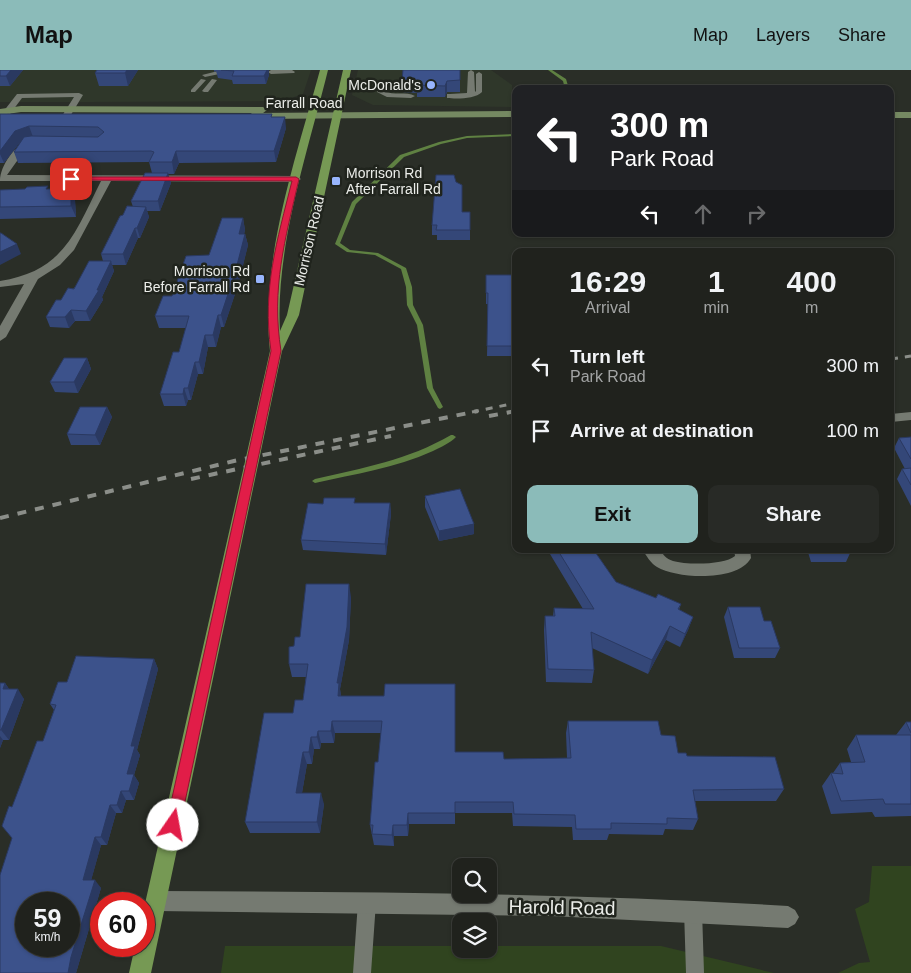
<!DOCTYPE html>
<html lang="en">
<head>
<meta charset="utf-8">
<style>
  :root { --surface:#20221d; --page:#282a26; --text:#f1f3f6; --muted:#a2a4a4; --line:#3d3f3b; --accent:#8bbbb9 }
  body { margin:0; font-family:Helvetica,sans-serif; background:var(--page); color:var(--text); height:100vh; display:flex; flex-direction:column; font-size:19px; white-space:nowrap }
  * { box-sizing:border-box; margin:0 }
  p { font-size:16px; color:var(--muted) }
  .icon { flex:none; width:28px; height:28px; fill:none; stroke:currentColor; stroke-width:2; stroke-linecap:round; stroke-linejoin:round }
  .map { position:relative; flex:1; overflow:hidden }
  .drawer { position:absolute; left:512px; top:178px; width:382px; height:305px; display:flex; flex-direction:column; background:var(--surface); border-radius:10px; box-shadow:0 1px 4px #0004,0 0 0 1px var(--line) }
  .drawer>* { flex:none }
  .guide { position:absolute; left:512px; top:15px; width:382px; height:152px; border-radius:10px; box-shadow:0 1px 4px #0004,0 0 0 1px var(--line); background:#202124; color:#fff; overflow:hidden }
  .controls { position:absolute; left:452px; top:788px; display:grid; gap:10px }
  .controls a { display:grid; place-items:center; width:45px; height:45px; border-radius:10px; background:var(--surface); box-shadow:0 1px 4px #0004,0 0 0 1px var(--line); font-size:25px }
  .speed { position:absolute; left:15px; top:822px; display:flex; gap:10px; font-size:25px; font-weight:700; text-align:center }
  .speed>* { display:grid; place-content:center; width:65px; height:65px; border-radius:50%; background:var(--surface); box-shadow:0 1px 4px #0004,0 0 0 1px var(--line); line-height:1 }
  .speed small { font-size:12px; font-weight:400 }
  .speed .limit { border:8px solid #d22; background:#fff; color:#111 }
  .pin { position:absolute; display:grid; place-items:center; width:42px; height:42px; color:#fff; margin:-21px; border-radius:10px; box-shadow:0 2px 8px #0006 }
  .me { position:absolute; width:55px; margin:-28px; rotate:12deg; stroke-linejoin:round; filter:drop-shadow(0 0 4px #0008) }
  .turn { display:flex; align-items:center; gap:18px; height:105px; padding:0 15px; font-size:22px }
  .turn .icon { width:65px; height:65px; stroke-width:2.5 }
  .turn b { display:block; font-size:35px; line-height:42px }
  .lanes { display:flex; align-items:center; height:48px; padding:0 15px; background:#0003; justify-content:center; gap:25px; direction:ltr }
  .lanes .off { opacity:.35 }
  .eta { display:flex; justify-content:space-evenly; align-items:center; height:85px; text-align:center }
  .eta b { font-size:30px; font-weight:800; line-height:35px }
  .primary-button { display:flex; gap:10px; margin-top:auto; padding:10px 15px }
  .primary-button a { flex:1; height:58px; border-radius:10px; background:var(--accent); color:#111; font-size:20px; font-weight:800; line-height:58px; text-align:center }
  .primary-button a+a { background:var(--page); color:var(--text) }
  ul { padding:0; list-style:none }
  li { display:flex; align-items:center; gap:15px; height:65px; padding:0 15px }
  li div { flex:1 }
  li b { display:block; font-size:19px }
  li em { font-style:normal }
  header { display:flex; align-items:center; gap:30px; box-sizing:border-box; height:70px; padding:0 25px; background:var(--accent); color:#111 }
  header strong { font-size:24px }
  nav { display:flex; gap:28px; margin-inline-start:auto; font-size:18px }
  .map>svg:first-child { display:block }
</style>
</head>
<body>
<header>
<strong>Map</strong>
<nav><a>Map</a><a>Layers</a><a>Share</a></nav>
</header>
<div class="map">
<svg width="911" height="903" viewBox="0 0 911 903">
  <rect width="100%" height="100%" fill="#2a2e27"/>
  <path fill="#2f372a" d="M0,0h311l-8,24 -21,7 -196,1h-86z
    M358,0h133l21,15 1,22 -140,-2 -21,-10z"/>
  <path fill="#30441f" d="M872,796h39v107h-73l21,-10 11,-1 -15,-53 14,-7z
    M225,876h236v3h28v-3h172l113,27h-553z"/>
  <g fill="none" stroke-linecap="round" stroke-linejoin="round">
    <path fill="#5f8142" fill-rule="evenodd" d="M548,0h4l14,9 3,10h-4l-2,-8z
      M516,64v2l-49,2 -26,6 -37,13 -48,47 -16,39 10,7 28,3 28,15 6,19 1,18 10,20 10,63 10,19 -3,2 -2,-1 -11,-20 -10,-63 -10,-20 -1,-18 -5,-18 -26,-14 -28,-3 -12,-8 17,-42 48,-47 39,-13 28,-6z
      M451,365h2l3,2c-6,6 -15,10 -23,14 -38,17 -78,23 -118,32l-3,-2 3,-2c48,-11 93,-19 136,-44z"/>
    <path fill="#757a71" fill-rule="evenodd" d="M222,0l3,2 -1,1 -19,4 -3,-2z
      M292,0l3,2 -1,1 -23,1 -3,-2 3,-2z
      M471,0l3,2 1,20 1,-1v-17l3,-2 3,2v18c-7,7 -25,7 -35,6v-4h3l17,-1 1,-21z
      M201,9l5,1 -11,12h-4v-2z
      M212,9l5,1 -9,12h-4l-2,-1z
      M378,16h4l2,5c10,5 22,0 31,5l-4,2 -24,-1 -10,-5z
      M79,23l4,2 -14,23 -7,-2 12,-19 -52,1 -12,16 -7,-2 14,-18z
      M367,823l6,3 3,6 -5,71h-18l5,-71 3,-6z
      M693,831l6,3 3,6 2,63h-18l-2,-63 3,-6z"/>
    <path fill="#757a71" fill-rule="evenodd" d="M30,70l5,3 -8,4 -20,28 289,1 5,3 -5,3 -185,-1 -37,69 -14,15 -22,14 -32,58 -6,4v-15l24,-42 -24,3v-6c64,-10 75,-48 101,-100h-101c0,-15 15,-37 30,-41z
      M911,342v8l-20,2v-8z
      M642,479h17c4,5 7,10 14,12 14,4 52,4 62,-5l-1,-7h16l1,9c-13,24 -74,21 -94,9 -6,-3 -11,-12 -15,-18z
      M156,821c211,1 421,2 632,15l7,4 4,7 -4,7 -7,4 -237,-12 -395,-5 -7,-3 -3,-7 3,-7z"/>
    <path fill="#758962" fill-rule="evenodd" d="M21,36l242,1 4,3 -4,3 -242,-1 -21,3v-6z
      M516,41v6l-264,2 -4,-3 4,-3z
      M891,42h20v6h-20z"/>
    <path fill="#769954" fill-rule="evenodd" d="M320,0h8c-20,81 -53,178 -48,261l7,-16 56,-245h8l-52,245 -17,36 -131,622h-22l6,-27h9v-38l126,-557c-10,-91 26,-193 50,-281z"/>
    <path stroke="#8b8e89" stroke-width="3" stroke-dasharray="7 7" stroke-linecap="butt" d="M891,289l20,-3
      M472,342l44,-9
      M510,342l6,-1"/>
    <path stroke="#8b8e89" stroke-width="4" stroke-dasharray="9 9" stroke-linecap="butt" d="M489,346l27,-5
      M191,409l200,-43
      M0,448l234,-57 244,-50"/>
  </g>
  <path fill="#344778" d="M0,0h23l-13,16h-10z
    M97,0h41l-10,16h-29l-4,-13z
    M214,0h55v5l-3,9h-33l-1,-4 -14,-2 -2,-7 -2,1z
    M460,0v22h-13l-2,5h-28v-4l-15,-1v-12z
    M0,44l273,3 13,11 -10,34 -97,1 -5,11h-6l3,9 -11,28h-13l2,6 -9,21h-2l-12,27h-14l2,6 -12,26 1,3 -13,21h-15l-6,7 -19,-1 -4,-10 15,-17 42,-39 -2,-7 22,-39 10,-8 -2,-6 21,-28 -3,-11 -131,1 -4,-11 7,-11 -1,1 -16,21h-4z
    M49,119l26,11 1,17 -76,2v-29z
    M462,142h8v28h-33v-5h-5v-10z
    M243,148l2,12 -1,4h1l3,11 -10,40 -14,42h-3l-5,20h-8l-5,27h-5l-7,26h-3l-2,6h-22l-4,-12 19,-42 7,-24h-27l-4,-12z
    M486,205h30v81h-29l1,-52h-2z
    M87,288l4,11 -13,24 -23,-1 -5,-10z
    M107,337l5,10 -12,28h-29l-4,-11z
    M911,367v69l-14,-27 5,-10h3l-11,-21 5,-10z
    M425,426l49,38 -35,7 -14,-34z
    M355,433h35l1,11 -5,41 -83,-5 -2,-10 22,-36z
    M547,479h46l23,33 40,16 25,6 -2,6 14,7 -5,13 -8,17 -14,-7 -18,34 -56,-26 2,22 -2,13 -46,-1 -2,-52 1,-14h8l1,-8 29,1z
    M807,479h43l1,2 -5,11h-35z
    M351,527l-2,43 -9,49 1,7 114,56 49,7 63,-1 -1,-25 2,-12 93,14 17,18 106,36 -8,12h-81l3,18 -5,11 -28,-1 -2,6 -54,-1 -2,6h-34l-1,-13 -59,-1 -1,-13h-57v11h-46l-1,12h-14v10l-20,-1 -4,-20 8,-63 3,-29h-46l-1,10h-13l-1,6h-6l-2,15h-5l-5,29 22,11 -4,29h-70l-5,-11 48,-109 10,-13 3,-23h-14l-3,-13 5,-18 6,-9z
    M728,537l36,14 16,27 -5,10h-41l-10,-41z
    M154,589l4,10 -21,81 3,5 -6,20 5,8 -5,17h-8l-4,13h-6l-9,32h-6l-10,35 10,8 -25,85h-76l12,-135v-31l31,-66 11,-31 -4,-6 17,-22z
    M0,613h5l4,6 15,10 -15,41h-6l-3,8z
    M906,652h5v94l-36,1 -3,-5 -41,2 -9,-28 9,-13h2l7,-10 11,-1 -4,-13 9,-14h40z"/>
  <path fill="#2a3961" d="M11,0h12l-13,16 -4,-10z
    M127,0h11l-10,16 -3,-13z
    M266,0h3v5l-3,9 -2,-8z
    M447,11v11l-2,5v-11z
    M285,47l1,11 -10,34 -2,-11z
    M29,56l4,11 -13,5 -16,21 -4,-9v-3l15,-20z
    M176,81l3,12 -5,11 -2,-12z
    M168,103l3,10 -11,28 -2,-10z
    M71,119l4,11 1,17 -5,-11z
    M146,137l3,10 -9,21 -3,-10z
    M243,148l2,12 -4,15 -2,-11z
    M135,158l3,10 -12,27 -3,-11z
    M245,164l3,11 -10,40 -14,42 -3,-12z
    M17,174l4,10 -21,11v-13z
    M111,191l3,10 -12,26 1,3 -13,21 -4,-10z
    M71,240l4,11 -6,7 -4,-11z
    M218,245l3,12 -5,20 -3,-12z
    M205,265l3,12 -5,27 -4,-12z
    M87,288l4,11 -13,24 -4,-11z
    M195,292l3,12 -7,26 -3,-12z
    M184,318l4,12 -2,6 -3,-12z
    M107,337l5,10 -12,28 -5,-10z
    M390,433l1,11 -5,41 -1,-11z
    M474,454v10l-35,7v-10z
    M349,514l2,13 -2,43 -9,49 1,7h-3l-1,-13z
    M693,547l-5,13 -8,17 5,-13z
    M670,556l-4,14 -18,34 4,-14z
    M154,589l4,10 -21,81 3,5 -6,20 5,8 -5,17 -5,-9 -2,-17 4,-28z
    M5,613l7,10 -9,-4z
    M18,619l6,10 -15,41 -8,-10z
    M332,651l3,12 -1,10 -3,-12z
    M318,661l3,12 -1,6 -3,-12z
    M0,666l3,4 -3,8z
    M311,667l3,12 -2,15 -3,-12z
    M303,682l4,12 -7,40 -4,-11z
    M121,721l5,9 -4,13 -5,-8z
    M321,723l3,11 -4,29 -3,-11z
    M110,735l6,8 -9,32 -6,-8z
    M408,743l1,11 -1,12 -1,-11z
    M393,755l1,11v10l-2,-11z
    M95,767l6,8 -12,43 -6,-8z
    M95,810l6,8 -25,85h-8l3,-16z"/>
  <path fill="#3c528b" stroke="#2a3961" fill-rule="evenodd" d="M0,0h11l-5,6h-6z
    M97,0h30l-2,3h-30z
    M221,0h46l-3,6h-32l2,-5z
    M403,0h57v10l-13,1 -2,5 -29,-1 1,-4 -15,-1z
    M0,44h272l-1,3h14l-11,34h-98l-4,11h-23l5,-10 -3,-1 -137,1 10,-15 7,-1 67,1 6,-5 -6,-5 -69,-1 -14,5 -15,20z
    M145,103h23l-10,28h-27z
    M436,105h18l2,7 6,3v27h8v18h-34l1,-5h-5z
    M48,116l-2,3h25v17l-71,1v-17l25,-1 2,-2z
    M127,136l19,1 -9,21h-2l-12,26h-22l19,-38 3,-1z
    M222,148h21l-4,16h6l-10,39 -14,42h-3l-5,20h-8l-6,27h-4l-7,26h-4l-1,6h-23l13,-42h6l10,-36h-34l8,-20h9l14,-40 23,-1z
    M0,163h1l16,11 -17,8z
    M89,191h22l-14,29h2l-13,21 -15,-1 -6,7h-19l10,-17h5l7,-12 6,1z
    M486,205h30v71h-29l1,-53h-2z
    M64,288h23l-13,24h-24z
    M80,337h27l-12,28 -28,-1z
    M911,367v22l-12,-21z
    M911,398v17l-9,-16z
    M460,419l14,35 -35,7 -14,-35z
    M324,428h31l-1,5h36l-5,41 -84,-4 7,-37 15,1z
    M557,479h36l23,33 40,16 2,-4 23,10 -3,5 15,8 -8,17 -15,-8 -18,34 -61,-28 3,38 -46,-1 -3,-53h10l-1,-8 40,1z
    M815,479h35l1,2h-35z
    M306,514h43l-2,43 -10,56h2l-1,13h46l1,-12h70v68h48l1,7 67,-1 -3,-37h90l3,14 14,1 3,17h8l1,3 88,1 9,32 -91,1 5,29 -31,-1v6l-56,-1v6h-35l-1,-14 -61,-1 -1,-12h-58v11h-47l-1,12h-14l-1,10 -20,-1 1,-9h-3l5,-63h3l4,-41h-50l-1,10h-13l-1,6h-6l-2,15h-6l-7,41h25l-4,29h-72l19,-109h29l2,-13h8l5,-36h-19v-17l5,-1 1,-9h5z
    M728,537h32l4,14h7l9,27h-41z
    M76,586l78,3 -23,87h4l-8,28h7l-5,17h-8l-4,14h-7l-9,32h-6l-12,43h12l-24,77 -3,16h-68v-98l12,-37 -10,-12 7,-20 3,1 25,-66h6l13,-36 -6,-1 8,-22h9zM26,834h43v42h-43z
    M0,613h5l-2,6h15l-17,41h-1z
    M906,652h5v11z
    M856,665h55v69h-26l-2,-5 -42,2 -10,-28 12,1 -3,-11 25,-1z"/>
  <path fill="#e11d48" stroke="#92132f" d="M71,107h225l3,2c-14,61 -28,109 -18,172l-101,474 -2,5 -5,2 -5,-2 -2,-5 105,-474c-9,-62 6,-110 21,-170l-223,-1 -2,-1z"/>
  <g fill="#98b5fd" stroke="#20241d" stroke-width="2">
    <circle cx="431" cy="15" r="5"/>
    <rect x="331" y="106" width="10" height="10" rx="2.5"/>
    <rect x="255" y="204" width="10" height="10" rx="2.5"/>
  </g>
  <g text-anchor="middle" stroke-width="5" stroke-linejoin="round" paint-order="stroke">
    <g font-size="14" fill="#ebede9" stroke="#20241d" text-anchor="end">
      <text x="421" y="20">McDonald's</text>
      <text x="346" y="108" text-anchor="start">Morrison Rd<tspan x="346" dy="16">After Farrall Rd</tspan></text>
      <text x="250" y="206">Morrison Rd<tspan x="250" dy="16">Before Farrall Rd</tspan></text>
    </g>
    <g font-size="14" fill="#ebede9" stroke="#20241d">
      <text x="304" y="38">Farrall Road</text>
      <text transform="translate(309 171) rotate(-77)" y="5">Morrison Road</text>
    </g>
    <g font-size="19" fill="#ebede9" stroke="#20241d">
      <text transform="translate(562 837) rotate(1)" y="7">Harold Road</text>
    </g>
  </g>
</svg>
<div class="controls">
<a><svg class="icon" aria-label="search" viewBox="0 0 24 24"><circle cx="10" cy="10" r="6"/><path d="M15 15l6 6"/></svg></a>
<a><svg class="icon" aria-label="layers" viewBox="0 0 24 24"><path d="M12 4l9 5-9 5-9-5zM3 14l9 5 9-5"/></svg></a>
</div>
<div class="speed"><div>59<small>km/h</small></div><div class="limit">60</div></div>
<div class="pin" style="left:71px;top:109px;background:#d93025"><svg class="icon" aria-label="arrive" viewBox="0 0 24 24"><path d="M6 21V4h12l-3 4 3 4H6"/></svg></div>
<svg class="me" style="left:173px;top:755px" viewBox="-20 -20 40 40"><circle r="19" fill="#fff"/><path d="M0-13L10 11 0 6-10 11z" fill="#e11d48"/></svg>
<div class="guide">
<div class="turn"><svg class="icon" aria-label="left" viewBox="0 0 24 24"><path d="M17 20v-9H6M10 6l-5 5 5 5"/></svg><div><b>300 m</b>Park Road</div></div>
<div class="lanes"><svg class="icon" aria-label="left" viewBox="0 0 24 24"><path d="M17 20v-9H6M10 6l-5 5 5 5"/></svg><svg class="icon off" aria-label="ahead" viewBox="0 0 24 24"><path d="M12 20V5M6 11l6-6 6 6"/></svg><svg class="icon off" aria-label="right" viewBox="0 0 24 24"><path d="M7 20v-9h11M14 6l5 5-5 5"/></svg></div>
</div>
<section class="drawer">
<div class="eta">
<div><b>16:29</b><p>Arrival</p></div>
<div><b>1</b><p>min</p></div>
<div><b>400</b><p>m</p></div>
</div>
<ul>
<li><svg class="icon" aria-label="left" viewBox="0 0 24 24"><path d="M17 20v-9H6M10 6l-5 5 5 5"/></svg><div><b>Turn left</b><p>Park Road</p></div><em>300 m</em></li>
<li><svg class="icon" aria-label="arrive" viewBox="0 0 24 24"><path d="M6 21V4h12l-3 4 3 4H6"/></svg><div><b>Arrive at destination</b></div><em>100 m</em></li>
</ul>
<div class="primary-button"><a>Exit</a><a>Share</a></div>
</section>
</div>
</body>
</html>
